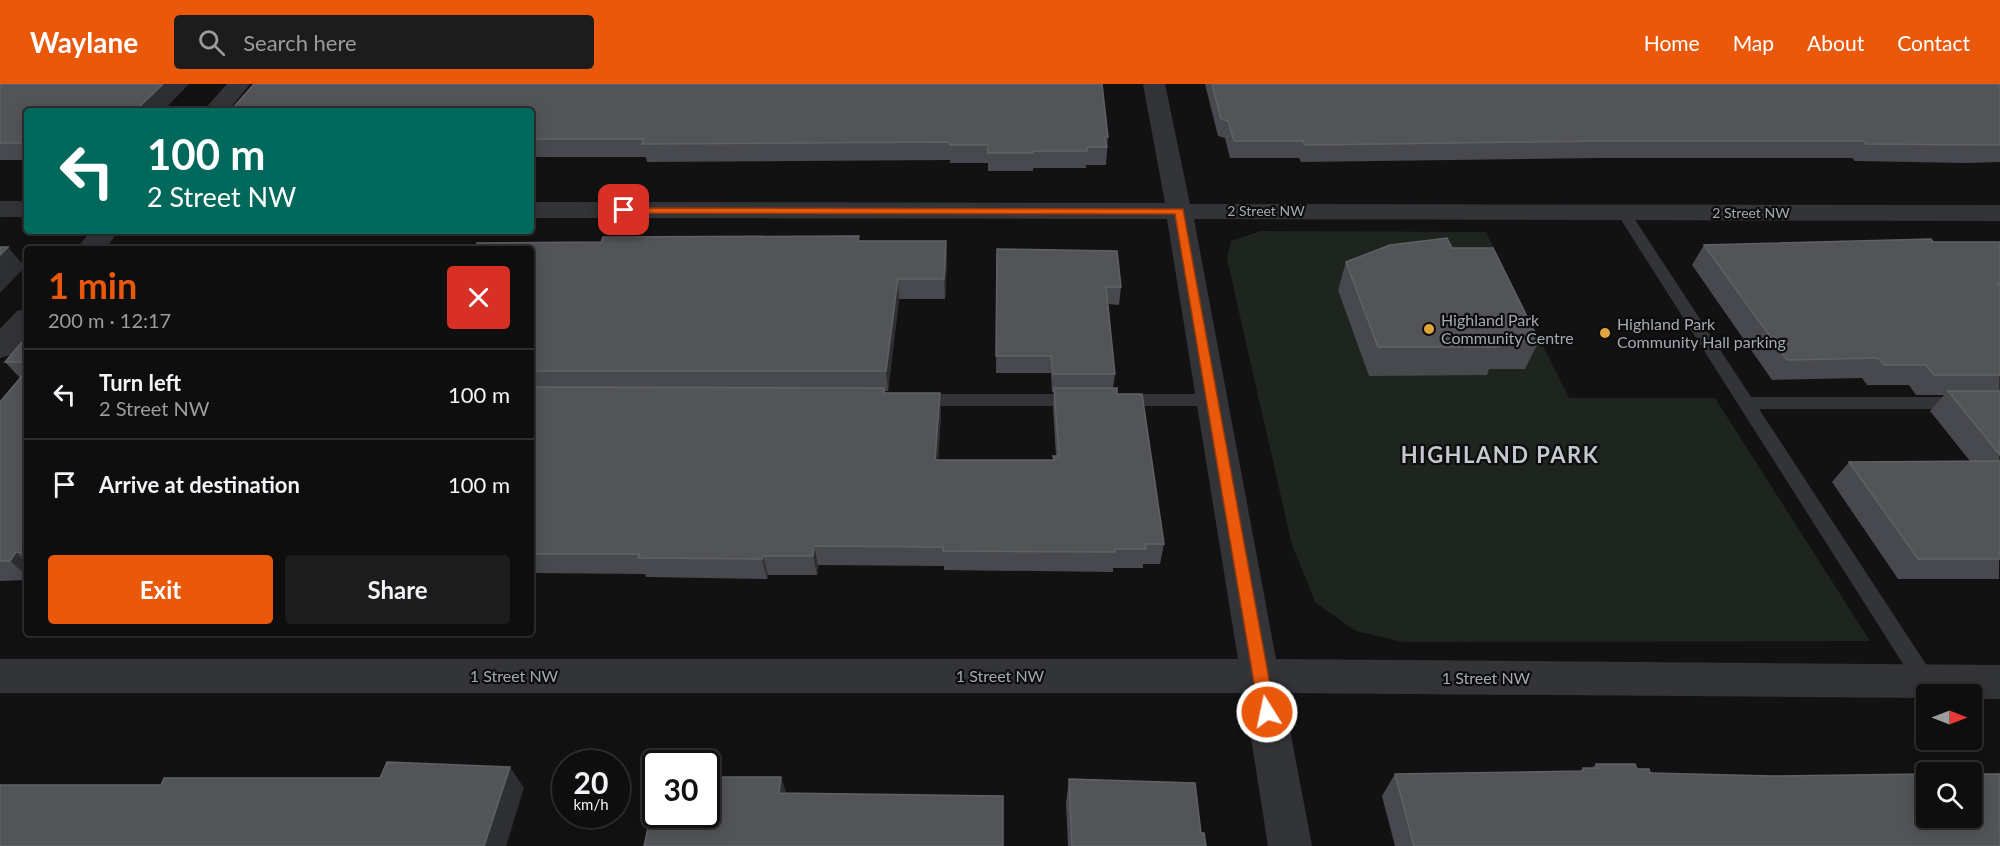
<!DOCTYPE html>
<html lang="en">
<head>
<meta charset="utf-8">
<style>
  :root { --surface:#0e0e0e; --page:#1c1c1c; --text:#f1f3f6; --muted:#9b9c9e; --line:#2e2e2e; --accent:#ea580c }
  body { margin:0; font-family:Lato,sans-serif; background:var(--page); color:var(--text); height:100vh; display:flex; flex-direction:column; font-size:22px; white-space:nowrap }
  * { box-sizing:border-box; margin:0 }
  p { font-size:20px; color:var(--muted) }
  .icon { flex:none; width:33px; height:33px; fill:none; stroke:currentColor; stroke-width:2; stroke-linecap:round; stroke-linejoin:round }
  .map { position:relative; flex:1; overflow:hidden }
  .panel { position:absolute; left:24px; top:162px; width:510px; height:390px; display:flex; flex-direction:column; background:var(--surface); border-radius:6px; box-shadow:0 3px 15px #0003,0 0 0 2px var(--line) }
  .panel>* { flex:none }
  .top-card { position:absolute; left:24px; top:24px; width:510px; height:126px; border-radius:6px; box-shadow:0 3px 15px #0003,0 0 0 2px var(--line); background:#00695c; color:#fff; overflow:hidden }
  .needle { width:39px; rotate:90deg }
  .buttons { position:absolute; left:1916px; top:600px; display:grid; gap:12px }
  .buttons a { display:grid; place-items:center; width:66px; height:66px; border-radius:6px; background:var(--surface); box-shadow:0 3px 15px #0003,0 0 0 2px var(--line); font-size:30px }
  .speed { position:absolute; left:552px; top:666px; display:flex; gap:12px; font-size:30px; font-weight:700; text-align:center }
  .speed>* { display:grid; place-content:center; width:78px; height:78px; border-radius:50%; background:var(--surface); box-shadow:0 3px 15px #0003,0 0 0 2px var(--line); line-height:1 }
  .speed small { font-size:15px; font-weight:400 }
  .speed .limit { border:3px solid #111; border-radius:9px; background:#fff; color:#111 }
  .pin { position:absolute; display:grid; place-items:center; width:51px; height:51px; color:#fff; margin:-26px; border-radius:12px; box-shadow:0 3px 9px #0006 }
  .me { position:absolute; width:66px; margin:-33px; rotate:350deg; stroke-linejoin:round; filter:drop-shadow(0 0 4px #0008) }
  .turn { display:flex; align-items:center; gap:21px; height:126px; padding:0 24px; font-size:27px }
  .turn .icon { width:78px; height:78px; stroke-width:2.5 }
  .turn b { display:block; font-size:42px; line-height:51px }
  .round { display:grid; place-items:center; flex:none; width:63px; height:63px; border-radius:6px; background:var(--page) }
  .summary { display:flex; align-items:center; justify-content:space-between; height:102px; padding:0 24px }
  h1 { font-size:36px; font-weight:700; line-height:45px; color:var(--accent) }
  .cta { display:flex; gap:12px; margin-top:auto; padding:12px 24px }
  .cta a { flex:1; height:69px; border-radius:6px; background:var(--accent); color:#fff; font-size:24px; font-weight:700; line-height:69px; text-align:center }
  .cta a+a { background:var(--page); color:var(--text) }
  ul { padding:0; list-style:none }
  li { display:flex; align-items:center; gap:18px; height:90px; padding:0 24px; border-top:2px solid var(--line) }
  li div { flex:1 }
  li b { display:block; font-size:22px }
  li em { font-style:normal }
  header { display:flex; align-items:center; gap:36px; box-sizing:border-box; height:84px; padding:0 30px; background:var(--accent); color:#fff }
  header strong { font-size:28px }
  nav { display:flex; gap:33px; margin-inline-start:auto; font-size:21px }
  .search { width:420px; height:54px; background:var(--page); display:flex; align-items:center; gap:15px; box-sizing:border-box; padding:0 21px; border-radius:6px; color:var(--muted); font-size:22px }
  .map>svg:first-child { display:block }
</style>
</head>
<body>
<header>
<strong>Waylane</strong>
<div class="search"><svg class="icon" aria-label="search" viewBox="0 0 24 24"><circle cx="10" cy="10" r="6"/><path d="M15 15l6 6"/></svg>Search here</div>
<nav><a>Home</a><a>Map</a><a>About</a><a>Contact</a></nav>
</header>
<div class="map">
<svg width="2000" height="762" viewBox="0 0 2000 762">
  <rect width="100%" height="100%" fill="#121213"/>
  <path fill="#1e251f" d="M1261,147l225,1 83,166h146l155,243 -467,1 -47,-11 -40,-28 -24,-58 -65,-286 4,-18z"/>
  <g fill="none" stroke-linecap="round" stroke-linejoin="round">
    <path fill="#333438" fill-rule="evenodd" d="M1623,124l7,4 121,185h249v12h-241l174,266 4,7 -4,7 -7,2 -7,-2 -303,-477z
      M916,310h162l9,6 -9,6h-162l-9,-6z
      M1120,310h92l9,6 -9,6h-92l-9,-6z"/>
    <path fill="#333438" fill-rule="evenodd" d="M227,0h23l-22,27h-25z
      M1143,0h22l25,120 810,1v16l-806,-2 82,440 724,6v34h-29v-5h-45v4l-643,-5 29,153h-44l-24,-153h-1244v-34h1238l-71,-440 -636,-1v-16l634,1z
      M0,117h27v16h-27z
      M91,147h28l-14,18h-29z
      M27,225v27l-16,19 -11,3v-29l17,-18z"/>
  </g>
  <path fill="#48494e" d="M0,0l27,27v49h-27z
    M1205,0h795v78l-34,1 -111,-2 -3,-3h-253l-298,4 -2,-4h-69l-5,-20 -7,-2z
    M531,27l577,26 -2,28h-20v3h-53v3h-45v-8h-38v-3l-303,2 -1,-5h-115z
    M860,157h86l1,20 -2,38h-46l-11,92h-3v2l56,20 -3,47h115l3,-4 -3,-48 1,-16h-2l-1,-19h-55l1,-124 124,38 -2,18 -11,-1 7,70 -2,14 4,6 47,150 -4,20h-17v4h-30v4l-169,-2v-4l-126,-1 -1,10h-49l-1,4 -121,-2 -1,-3 -114,-1v-324l-55,-3z
    M1933,158h67l-1,337h-101l-66,-97 17,-20 121,-1 -40,-50 14,-16h-28l-7,-10h-42l-5,-7 -90,2 -80,-115 12,-20z
    M1452,164l87,93 -14,28h-36l-2,6 -118,1 -31,-86 8,-28z
    M27,252v244l-27,1v-179l20,-24 -15,-16z
    M1596,680l41,5 363,77h-605l-13,-50 13,-22 185,-3 3,-3h9z
    M1069,695l132,54 5,13h-138l-2,-43z"/>
  <path fill="#2e2f32" d="M163,0h26l-26,27h-28z
    M946,157l1,20 -2,38 -1,-20z
    M8,163l17,20 -25,26v-38z
    M898,195l1,20 -11,92 -2,-20z
    M940,309l1,20 -4,67 -2,-20z
    M814,462l4,19 -1,10 -4,-19z
    M16,468l11,11v13l-17,-15z
    M763,472l5,19 -1,4 -5,-20z
    M510,683l14,21 -18,58h-22z
    M781,693l6,17 -8,-1z"/>
  <path fill="#525458" stroke="#5f6166" stroke-width="1.5" d="M0,0h163l-28,27h-108v32h-27z
    M254,0h848l6,53h-4l3,10h-20v4h-54v2h-45v-8h-38v-3l-308,2 2,-5h-113v-28h-301z
    M1212,0h788v61l-134,-1 -2,-3h-257l-302,4 -2,-4h-69l-6,-20 -7,-2z
    M859,152l-1,5h88l-2,38h-46l-12,92h-355v-122h-429l4,-4 370,1 1,-3 124,-1 2,-5z
    M1447,154l5,10h41l46,93h-43l3,6h-121l-32,-85 44,-17z
    M1931,155l2,3h67v42h-3l3,3v88h-66l-8,-10h-42l-6,-7 -91,2 -83,-115z
    M0,163h8l-8,8z
    M997,165l120,2 4,36h-15l9,87h-62l-2,-18h-55z
    M27,252v26h-22z
    M27,286v183l-11,-1 -6,9h-10v-159z
    M531,303l353,1v5h56l-5,67h119l-1,-4h6l-5,-68h63v6h25l22,150h-19l1,5h-31v3l-172,-1v-4l-129,-1 -1,10h-50l-1,3 -124,-1 1,-4h-108z
    M1948,307h52v64z
    M2000,377v98h-82l-69,-97z
    M387,678l123,5 -26,79h-484v-61h161l3,-7h216z
    M1596,680h39l2,5h12l1,4 123,3 153,-2v44h45v-44h29v72h-586l-19,-72 189,-3 -1,-3h15z
    M708,693h73l-2,16 224,3v50h-359l11,-48 1,16h50v-27z
    M1069,695l126,4 6,50h3l2,13h-134z"/>
  <path fill="#ea580c" stroke="#983908" stroke-width="1.5" d="M620,124l563,1 92,503 -2,5 -6,2 -6,-2 -2,-5 -84,-498 -551,-1 -5,-3z"/>
  <g fill="#e0a53d" stroke="#0d0d0e" stroke-width="2">
    <circle cx="1429" cy="245" r="6"/>
    <circle cx="1605" cy="249" r="6"/>
  </g>
  <g text-anchor="middle" stroke-width="4.5" stroke-linejoin="round" paint-order="stroke">
    <g font-size="14" fill="#a4a9b2" stroke="#0d0d0e">
      <text x="1266" y="132">2 Street NW</text>
      <text x="1751" y="134">2 Street NW</text>
    </g>
    <g font-size="16" fill="#a4a9b2" stroke="#0d0d0e" text-anchor="start">
      <text x="1441" y="242">Highland Park<tspan x="1441" dy="18">Community Centre</tspan></text>
      <text x="1617" y="246">Highland Park<tspan x="1617" dy="18">Community Hall parking</tspan></text>
    </g>
    <g font-size="16" fill="#a4a9b2" stroke="#0d0d0e">
      <text x="514" y="598">1 Street NW</text>
      <text x="1000" y="598">1 Street NW</text>
      <text x="1486" y="600">1 Street NW</text>
    </g>
    <g font-size="22" font-weight="bold" letter-spacing="1.5" fill="#c5c8cf" stroke="#0d0d0e">
      <text x="1500" y="379">HIGHLAND PARK</text>
    </g>
  </g>
</svg>
<div class="buttons">
<a><svg class="needle" viewBox="-14 -14 28 28"><path d="M0-13l5 13h-10z" fill="#e53935"/><path d="M0 13l5-13h-10z" fill="#9b9c9e"/></svg></a>
<a><svg class="icon" aria-label="search" viewBox="0 0 24 24"><circle cx="10" cy="10" r="6"/><path d="M15 15l6 6"/></svg></a>
</div>
<div class="speed"><div>20<small>km/h</small></div><div class="limit">30</div></div>
<div class="pin" style="left:624px;top:126px;background:#d93025"><svg class="icon" aria-label="arrive" viewBox="0 0 24 24"><path d="M6 21V4h12l-3 4 3 4H6"/></svg></div>
<svg class="me" style="left:1267px;top:628px" viewBox="-20 -20 40 40"><circle r="17" fill="#ea580c" stroke="#fff" stroke-width="3"/><path d="M0-11L8 9 0 5-8 9z" fill="#fff"/></svg>
<div class="top-card">
<div class="turn"><svg class="icon" aria-label="left" viewBox="0 0 24 24"><path d="M17 20v-9H6M10 6l-5 5 5 5"/></svg><div><b>100 m</b>2 Street NW</div></div>
</div>
<section class="panel">
<div class="summary"><div><h1>1 min</h1><p>200 m · 12:17</p></div><a class="round" style="background:#d93025;color:#fff"><svg class="icon" aria-label="close" viewBox="0 0 24 24"><path d="M6 6l12 12M18 6L6 18"/></svg></a></div>
<ul>
<li><svg class="icon" aria-label="left" viewBox="0 0 24 24"><path d="M17 20v-9H6M10 6l-5 5 5 5"/></svg><div><b>Turn left</b><p>2 Street NW</p></div><em>100 m</em></li>
<li><svg class="icon" aria-label="arrive" viewBox="0 0 24 24"><path d="M6 21V4h12l-3 4 3 4H6"/></svg><div><b>Arrive at destination</b></div><em>100 m</em></li>
</ul>
<div class="cta"><a>Exit</a><a>Share</a></div>
</section>
</div>
</body>
</html>
